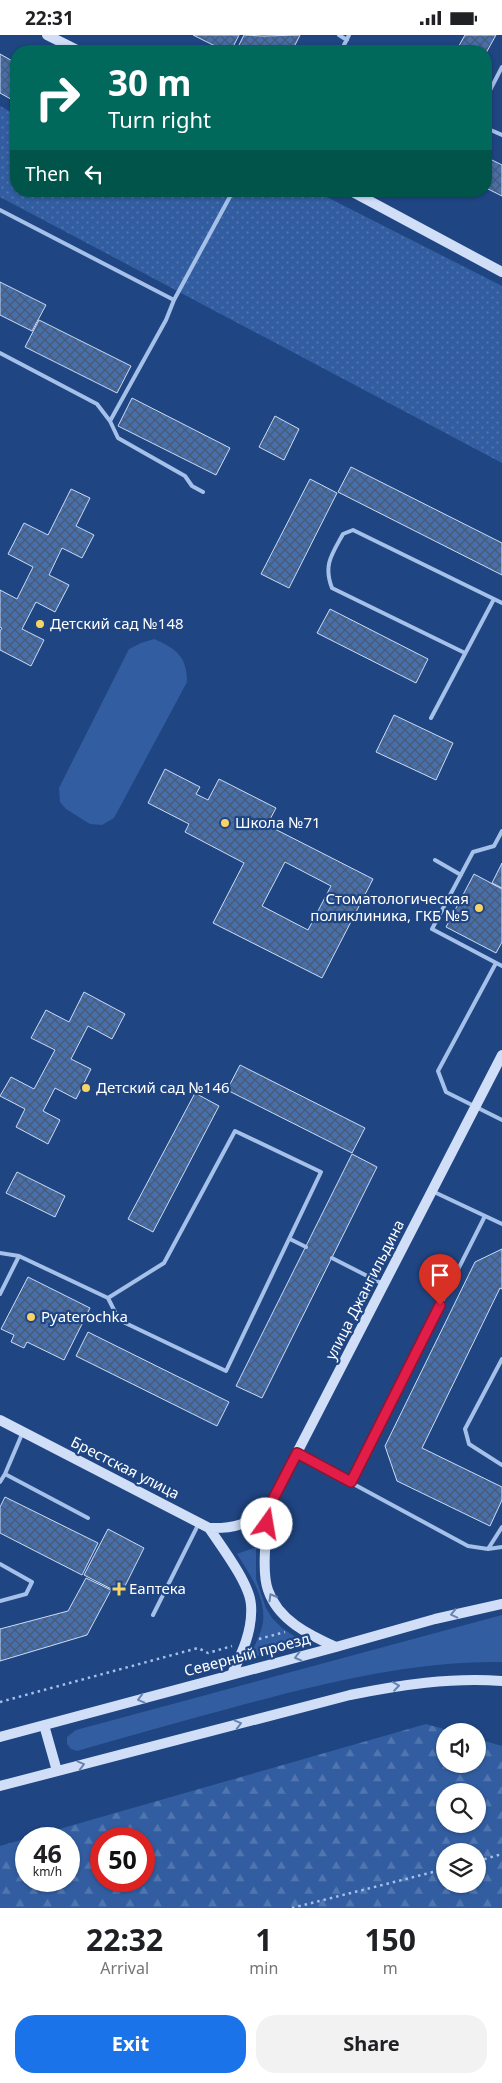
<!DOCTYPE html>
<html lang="en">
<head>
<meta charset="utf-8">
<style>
  :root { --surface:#fff; --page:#f2f2f2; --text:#202124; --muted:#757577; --accent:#1a73e8 }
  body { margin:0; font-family:"Noto Sans",sans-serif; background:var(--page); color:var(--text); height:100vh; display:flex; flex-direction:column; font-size:19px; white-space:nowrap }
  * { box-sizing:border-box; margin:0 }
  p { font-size:16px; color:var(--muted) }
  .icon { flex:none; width:28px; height:28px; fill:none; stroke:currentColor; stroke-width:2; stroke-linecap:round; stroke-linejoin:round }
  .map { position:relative; height:1873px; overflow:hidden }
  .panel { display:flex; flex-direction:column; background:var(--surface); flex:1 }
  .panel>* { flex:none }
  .guide { position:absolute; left:10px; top:10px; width:482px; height:152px; border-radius:20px; box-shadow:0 1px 4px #0004; background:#00695c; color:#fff; overflow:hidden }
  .tools { position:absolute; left:436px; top:1688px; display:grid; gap:10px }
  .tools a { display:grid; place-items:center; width:50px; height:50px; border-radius:50%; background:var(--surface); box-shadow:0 1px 4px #0004; font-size:25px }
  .speed { position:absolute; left:15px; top:1792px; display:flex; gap:10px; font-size:25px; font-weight:700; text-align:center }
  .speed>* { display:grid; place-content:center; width:65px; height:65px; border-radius:50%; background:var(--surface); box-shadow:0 1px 4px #0004; line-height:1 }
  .speed small { font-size:12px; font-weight:400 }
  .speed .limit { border:8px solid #d22; background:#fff; color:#111 }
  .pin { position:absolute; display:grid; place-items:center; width:42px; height:42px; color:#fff; margin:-51px -21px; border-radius:50% 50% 50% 0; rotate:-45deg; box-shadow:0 0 5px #0007 }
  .pin .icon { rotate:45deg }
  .me { position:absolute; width:55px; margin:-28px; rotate:13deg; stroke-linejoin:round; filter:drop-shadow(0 0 4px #0008) }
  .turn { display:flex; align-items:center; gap:18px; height:105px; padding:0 15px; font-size:22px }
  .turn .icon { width:65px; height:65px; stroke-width:2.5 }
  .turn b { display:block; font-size:35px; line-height:42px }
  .then { display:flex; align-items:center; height:48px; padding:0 15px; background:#0003; gap:10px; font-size:19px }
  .eta { display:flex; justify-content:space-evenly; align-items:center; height:85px; text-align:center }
  .eta b { font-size:30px; font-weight:700; line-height:35px }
  .button { display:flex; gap:10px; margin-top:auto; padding:10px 15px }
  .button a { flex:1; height:58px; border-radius:20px; background:var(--accent); color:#fff; font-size:20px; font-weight:700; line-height:58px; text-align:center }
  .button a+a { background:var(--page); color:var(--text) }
  .status { display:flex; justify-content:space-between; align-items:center; height:35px; padding:0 25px; background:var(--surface); direction:ltr }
  .status svg { height:14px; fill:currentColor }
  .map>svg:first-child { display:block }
</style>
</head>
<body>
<div class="status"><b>22:31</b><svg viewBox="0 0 49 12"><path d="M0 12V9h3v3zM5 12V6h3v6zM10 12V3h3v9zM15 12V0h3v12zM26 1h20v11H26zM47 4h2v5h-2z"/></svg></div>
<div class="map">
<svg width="502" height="1873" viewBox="0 0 502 1873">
  <defs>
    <pattern id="forest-firs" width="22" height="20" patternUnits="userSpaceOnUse" patternTransform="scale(1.25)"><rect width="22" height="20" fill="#325ea1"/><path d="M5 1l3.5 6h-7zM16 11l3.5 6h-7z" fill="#5176af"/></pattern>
    <pattern id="park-dots" width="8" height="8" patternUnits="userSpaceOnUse" patternTransform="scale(1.25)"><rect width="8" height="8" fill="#325ea1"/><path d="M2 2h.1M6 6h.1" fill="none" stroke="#5176af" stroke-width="1.8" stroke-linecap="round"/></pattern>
    <pattern id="building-cross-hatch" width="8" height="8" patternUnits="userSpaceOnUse" patternTransform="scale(1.25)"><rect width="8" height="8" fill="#476fab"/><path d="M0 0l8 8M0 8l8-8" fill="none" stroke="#4a5a72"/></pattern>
  </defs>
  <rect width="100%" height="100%" fill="#1f4583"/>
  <path fill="#325ea1" d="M154,604c23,10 33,18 33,43l-73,136 -12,7 -12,-1 -24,-15 -6,-7 -1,-14 70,-139 12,-6z
    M256,1512v32l10,29 6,10 10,10 23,15 -56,15c5,-12 12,-23 14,-36 3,-25 -14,-49 -26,-68z
    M502,1580v47c-93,-1 -182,22 -271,46 -52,14 -103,28 -154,43l-6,-2 -4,-5v-7l9,-7z"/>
  <path fill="url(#forest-firs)" fill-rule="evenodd" d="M426,1689l25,7h-6v33h33v-25l24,7v162h-502v-62zM445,1756h33v33h-33zM26,1804h43v42h-43zM101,1804h43v42h-43zM445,1816h33v33h-33z"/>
  <path fill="url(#park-dots)" d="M0,71l16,9v76h299l187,95v177l-502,-266z"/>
  <path fill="url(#building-cross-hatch)" stroke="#cadcf7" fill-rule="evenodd" d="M193,0h46l-8,16h-6z
    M244,0l19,1 37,-1 -8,16h-56z
    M465,0h31l-10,18 -30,-2z
    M0,19l16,9v39l-16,-9z
    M486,122l16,8v31l-16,-8z
    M0,247l46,23 -14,26 -32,-16z
    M39,285l92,46 -14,27 -92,-46z
    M132,363l98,50 -14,27 -98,-49z
    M275,381l24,13 -15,31 -25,-13z
    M351,432l151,76v32l-164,-83z
    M310,444l27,14 -48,95 -28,-14z
    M71,454l19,9 -14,28 18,9 -12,23 -20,-10 -13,27 20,10 -14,27 -19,-10 -14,27 22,11 -13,26 -31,-16v-19l2,-3 -2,-1v-37l17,9 16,-32 -25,-13 16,-31 24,12z
    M330,574l98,50 -12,24 -99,-50z
    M394,680l59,28 -17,37 -60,-28z
    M165,734l35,18 -4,7 12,6 11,-21 57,29 -9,17 106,54 -51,99 -109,-55 31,-60 -59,-31 4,-8 -41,-21zM285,827l46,24 -23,44 -46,-24z
    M502,828v25l-10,-5z
    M474,839l28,15v53l-6,11 -50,-26z
    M84,957l41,22 -13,25 -24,-13 -17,33 20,10 -15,30 -21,-11 -12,23 17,9 -12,24 -32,-17 9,-18 -25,-13 11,-19 23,12 21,-39 -24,-12 15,-28 23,12z
    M240,1030l125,63 -13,25 -125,-63z
    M195,1058l24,13 -66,126 -25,-13z
    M352,1119l25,13 -115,231 -26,-12z
    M17,1137l48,24 -10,21 -49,-24z
    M502,1214v40l-2,-1 -78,160 80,39v13l-12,26 -93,-45 -12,-35 90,-184z
    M28,1242l62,31 -26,52 -37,-18 -3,6 -13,-6 3,-7 -13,-6z
    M88,1297l141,70 -12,24 -141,-70z
    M5,1462l93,46 -16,32 -82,-42v-26z
    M108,1494l36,19 -23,46 -37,-19z
    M86,1543l25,12 -24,45 -87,26v-32l68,-18z"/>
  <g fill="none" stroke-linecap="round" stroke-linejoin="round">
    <path stroke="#a5c1e9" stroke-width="2.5" stroke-dasharray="2.5 4" stroke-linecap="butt" d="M259,1604l26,-7
      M0,1667l198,-54 10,5 24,-7
      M478,1826l24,-7
      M292,1873l153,-39"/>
    <path stroke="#a5c1e9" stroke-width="4" d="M339,0l8,5
      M341,16l8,-16
      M486,63l16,-31
      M486,93l16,7
      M0,175l174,90 59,-109
      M174,265l-8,20 -56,101 8,17 67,38 7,10 11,6
      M0,318l97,51 13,17
      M494,564l8,4
      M431,683l63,-119 -141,-69 -10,4c-11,20 -20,31 -11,54l133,65
      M502,796l-8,15 -21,6 -41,77 70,37
      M435,825l26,15
      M496,928l-58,108 8,21 56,28
      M432,1156l70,33
      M290,1204l16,8
      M0,1218l19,3
      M332,1223l51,26
      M0,1259l19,-38 89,42 11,22 107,51 95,-199 -86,-41 -71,132 -56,35
      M502,1324l-37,70 4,15 33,21
      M298,1419l170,92 20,3 14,-22
      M5,1439l83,44
      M0,1447l5,-8 17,-40
      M351,1447l134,-266
      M488,1514l14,-2
      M0,1529l32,18 -6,12 -26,7
      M153,1580l46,-92"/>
    <path stroke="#d0dff7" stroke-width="10" d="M47,0l32,16
      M351,156l151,81
      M0,1385l209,108c24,1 40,-4 59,-19l234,-454
      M268,1474c-1,21 -7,62 0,81 10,30 41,45 68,57
      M209,1493c12,18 41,56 42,77 2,25 -9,48 -19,69
      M44,1690l13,46
      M0,1702l336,-90 99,-28 67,-15
      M0,1751l350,-91c50,-10 101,-18 152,-14"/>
  </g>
  <defs><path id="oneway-chevron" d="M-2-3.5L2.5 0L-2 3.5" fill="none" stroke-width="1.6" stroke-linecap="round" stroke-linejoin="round" transform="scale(1.25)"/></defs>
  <g stroke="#6683b1">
    <use href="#oneway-chevron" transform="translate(272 1562) rotate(-120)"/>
    <use href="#oneway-chevron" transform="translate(454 1579) rotate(167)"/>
    <use href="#oneway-chevron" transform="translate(298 1622) rotate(166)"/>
    <use href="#oneway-chevron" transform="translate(396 1651) rotate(-8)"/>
    <use href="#oneway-chevron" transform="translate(141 1664) rotate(165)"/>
    <use href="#oneway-chevron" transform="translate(238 1689) rotate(-15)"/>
    <use href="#oneway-chevron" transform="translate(81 1730) rotate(-15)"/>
  </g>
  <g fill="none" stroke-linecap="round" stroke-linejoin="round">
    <g stroke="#92132f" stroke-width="12">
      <path id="route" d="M267,1489l1,-15 29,-56 54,29 89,-177"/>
    </g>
    <use href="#route" stroke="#e11d48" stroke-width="9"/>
  </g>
  <g fill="#f7d465" stroke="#1f4583" stroke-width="2">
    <circle cx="40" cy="589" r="5"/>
    <circle cx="225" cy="788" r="5"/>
    <circle cx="479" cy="873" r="5"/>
    <circle cx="86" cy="1053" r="5"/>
    <circle cx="31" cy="1282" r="5"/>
    <path d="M116.5 1546.5h5v5h5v5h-5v5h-5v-5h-5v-5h5z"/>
  </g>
  <g text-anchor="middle" stroke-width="4.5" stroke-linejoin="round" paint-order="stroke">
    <g font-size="15" fill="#fff" stroke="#1f4583" text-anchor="start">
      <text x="50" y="594">Детский сад №148</text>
      <text x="235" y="793">Школа №71</text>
      <text x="469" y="869" text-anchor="end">Стоматологическая<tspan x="469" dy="17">поликлиника, ГКБ №5</tspan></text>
      <text x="96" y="1058">Детский сад №146</text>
      <text x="41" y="1287">Pyaterochka</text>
      <text x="129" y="1559">Еаптека</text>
    </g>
    <g font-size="15" fill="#fff" stroke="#1f4583">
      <text transform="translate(365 1255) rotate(-63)" y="5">улица Джангильдина</text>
      <text transform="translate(125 1433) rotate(27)" y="5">Брестская улица</text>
      <text transform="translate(247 1620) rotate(-15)" y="5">Северный проезд</text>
    </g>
  </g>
</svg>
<div class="tools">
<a><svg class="icon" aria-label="sound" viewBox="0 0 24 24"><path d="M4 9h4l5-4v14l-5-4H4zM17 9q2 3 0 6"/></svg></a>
<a><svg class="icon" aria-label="search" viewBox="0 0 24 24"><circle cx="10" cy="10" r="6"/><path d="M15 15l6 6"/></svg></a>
<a><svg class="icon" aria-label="layers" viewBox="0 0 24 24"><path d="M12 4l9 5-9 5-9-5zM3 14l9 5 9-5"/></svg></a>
</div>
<div class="speed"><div>46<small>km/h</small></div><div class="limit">50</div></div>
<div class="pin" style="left:440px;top:1270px;background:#d93025"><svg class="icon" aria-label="arrive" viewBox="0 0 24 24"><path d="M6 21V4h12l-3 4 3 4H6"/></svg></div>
<svg class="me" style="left:267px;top:1489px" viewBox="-20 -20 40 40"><circle r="19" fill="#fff"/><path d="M0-13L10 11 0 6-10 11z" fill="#e11d48"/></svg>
<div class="guide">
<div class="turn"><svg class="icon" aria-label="right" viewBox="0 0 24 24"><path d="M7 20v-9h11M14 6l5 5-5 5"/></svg><div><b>30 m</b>Turn right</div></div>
<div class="then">Then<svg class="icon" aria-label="left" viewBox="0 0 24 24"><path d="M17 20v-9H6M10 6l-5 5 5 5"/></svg></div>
</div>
</div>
<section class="panel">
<div class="eta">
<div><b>22:32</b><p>Arrival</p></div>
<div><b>1</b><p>min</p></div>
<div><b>150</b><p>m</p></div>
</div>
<div class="button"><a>Exit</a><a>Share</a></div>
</section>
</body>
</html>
